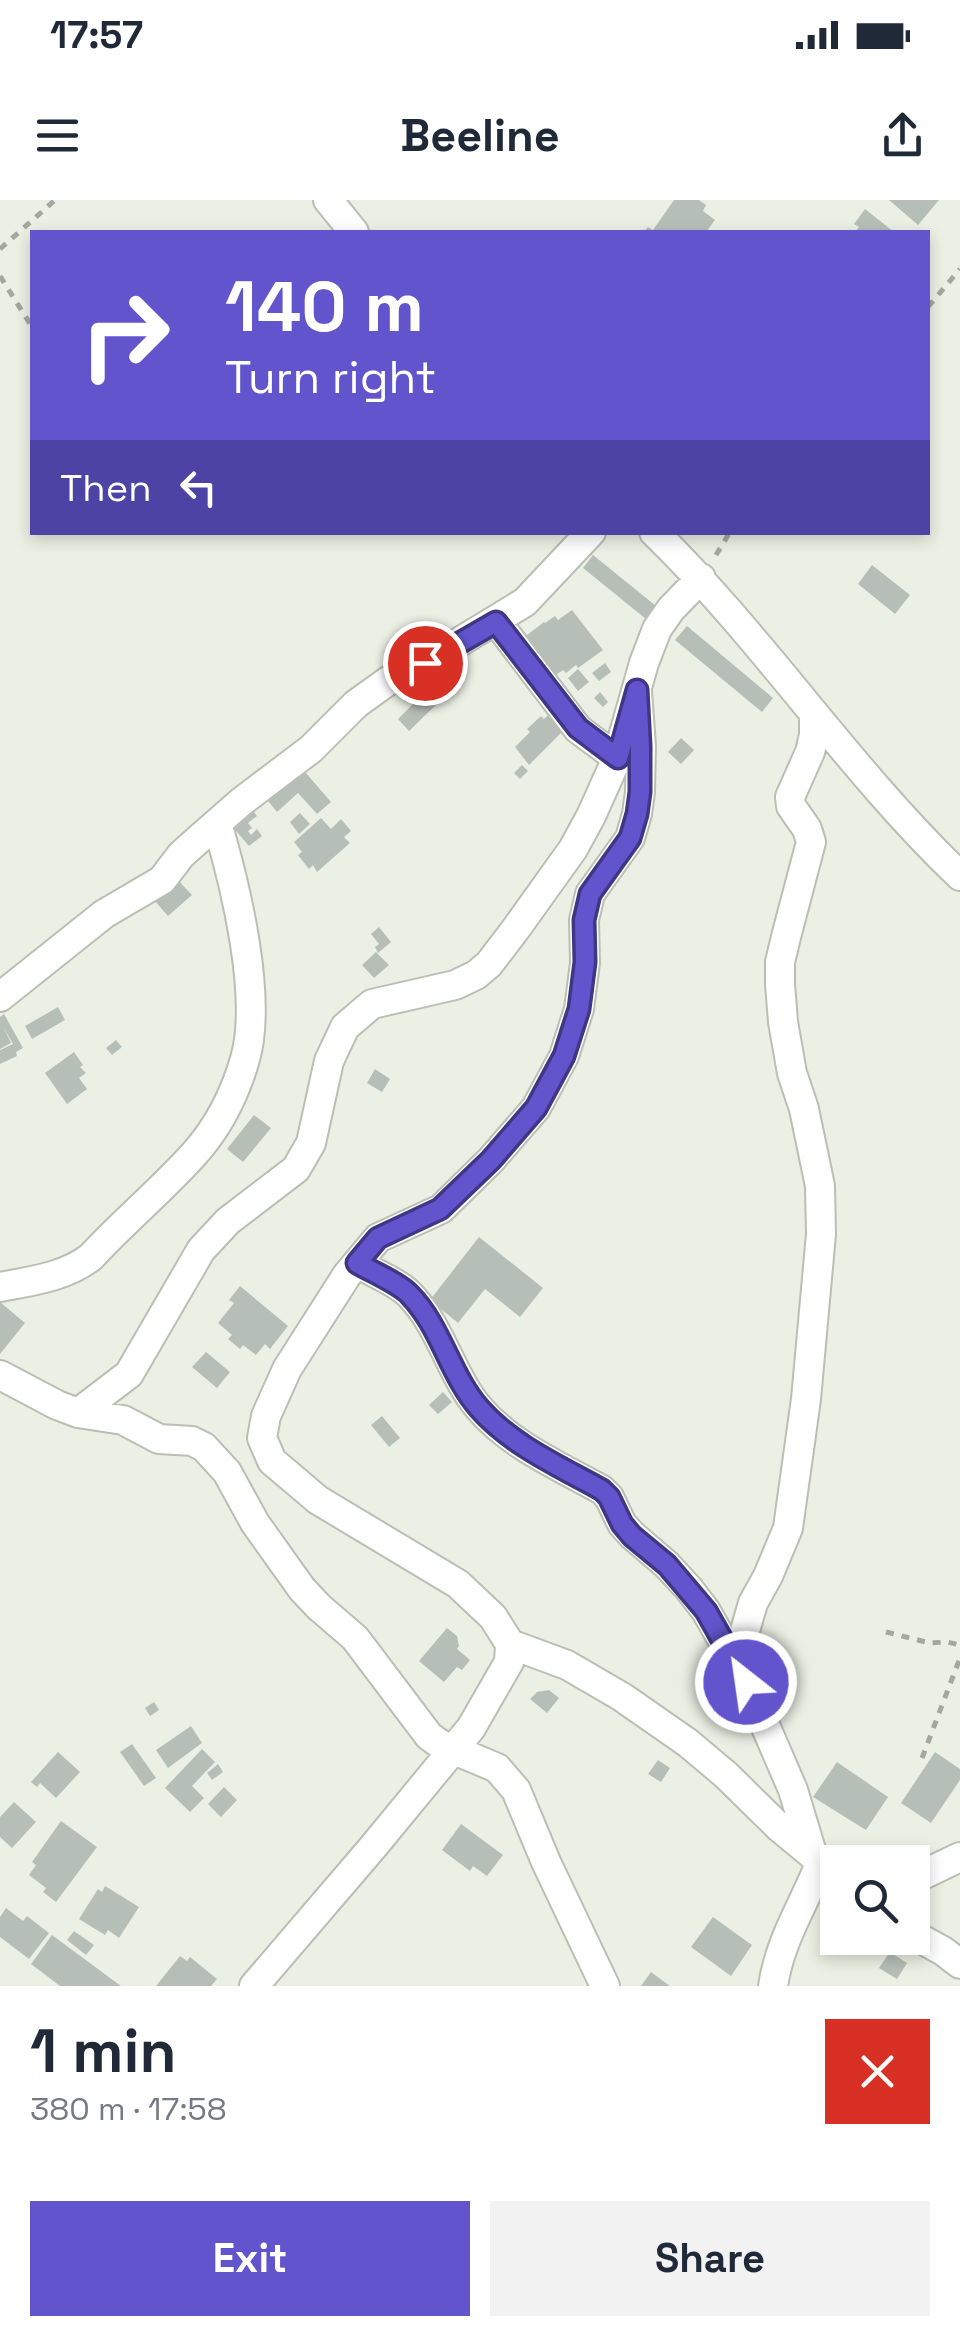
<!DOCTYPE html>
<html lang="en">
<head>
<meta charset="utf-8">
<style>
  :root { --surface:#fff; --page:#f2f2f3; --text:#1f2937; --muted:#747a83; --accent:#6154cd }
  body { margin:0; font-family:"Space Grotesk",sans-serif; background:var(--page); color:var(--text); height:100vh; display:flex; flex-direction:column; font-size:38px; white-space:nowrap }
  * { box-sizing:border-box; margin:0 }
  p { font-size:32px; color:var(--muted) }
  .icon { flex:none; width:55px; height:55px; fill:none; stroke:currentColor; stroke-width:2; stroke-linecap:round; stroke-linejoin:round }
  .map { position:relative; height:1786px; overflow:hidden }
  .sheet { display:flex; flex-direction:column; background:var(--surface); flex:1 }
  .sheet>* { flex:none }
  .guide { position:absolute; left:30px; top:30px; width:900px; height:305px; border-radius:0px; box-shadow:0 5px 15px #0003; background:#6154cd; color:#fff; overflow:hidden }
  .tools { position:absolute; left:820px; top:1645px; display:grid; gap:20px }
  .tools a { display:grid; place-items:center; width:110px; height:110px; border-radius:0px; background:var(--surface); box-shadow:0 5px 15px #0003; font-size:50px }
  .pin { position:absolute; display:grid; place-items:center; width:85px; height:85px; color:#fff; margin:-42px; border:5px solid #fff; border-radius:50%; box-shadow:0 2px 10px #0007 }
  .me { position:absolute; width:110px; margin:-55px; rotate:330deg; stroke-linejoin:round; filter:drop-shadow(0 0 8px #0008) }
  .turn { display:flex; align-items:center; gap:35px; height:210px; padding:0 30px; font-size:45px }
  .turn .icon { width:130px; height:130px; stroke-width:2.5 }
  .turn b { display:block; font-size:70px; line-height:85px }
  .then { display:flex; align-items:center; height:95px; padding:0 30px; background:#0003; gap:20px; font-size:38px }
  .round { display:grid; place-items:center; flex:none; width:105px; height:105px; border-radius:0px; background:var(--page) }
  .overview { display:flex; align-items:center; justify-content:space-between; height:170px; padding:0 30px }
  h1 { font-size:60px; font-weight:800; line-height:75px }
  .cta { display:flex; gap:20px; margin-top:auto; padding:20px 30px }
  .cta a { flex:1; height:115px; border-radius:0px; background:var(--accent); color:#fff; font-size:40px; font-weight:800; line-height:115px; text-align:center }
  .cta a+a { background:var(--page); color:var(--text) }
  .status { display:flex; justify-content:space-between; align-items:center; height:70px; padding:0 50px; background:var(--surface); direction:ltr }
  .status svg { height:28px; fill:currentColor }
  header { display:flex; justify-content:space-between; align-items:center; height:130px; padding:0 30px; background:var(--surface); font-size:45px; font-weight:800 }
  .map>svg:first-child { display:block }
</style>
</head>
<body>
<div class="status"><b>17:57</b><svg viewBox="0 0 49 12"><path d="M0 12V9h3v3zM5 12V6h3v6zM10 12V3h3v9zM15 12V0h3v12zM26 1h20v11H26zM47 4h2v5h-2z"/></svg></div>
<header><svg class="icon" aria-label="menu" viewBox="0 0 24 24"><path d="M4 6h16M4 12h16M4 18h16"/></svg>Beeline<svg class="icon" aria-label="share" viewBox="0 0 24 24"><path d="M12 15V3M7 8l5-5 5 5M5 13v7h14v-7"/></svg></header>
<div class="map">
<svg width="960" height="1786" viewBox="0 0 960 1786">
  <rect width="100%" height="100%" fill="#ecf0e4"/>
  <path fill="#b5bfb8" d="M674,0h25l7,5 -3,6 12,9 -9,12h-62l4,-5 5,3z
    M889,0h50l-21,25z
    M865,9l29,23h-39l4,-5 -5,-3z
    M593,355l63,51 -10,13 -63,-51z
    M872,365l38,30 -15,19 -37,-30z
    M572,410l31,40 -25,18 -2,-3 -10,8 -3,-3 -11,8 -30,-39 22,-17 1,1 10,-7 3,4z
    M687,426l86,72 -11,14 -87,-72z
    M605,463l6,9 -12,9 -7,-8z
    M578,469l11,13 -11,9 -10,-13z
    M427,490l12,12 -30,29 -11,-12z
    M600,492l8,10 -5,5 -9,-9z
    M554,509l16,15 -41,41 -14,-18 15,-15 -3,-3 14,-13 3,3z
    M681,538l13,12 -13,14 -13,-12z
    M299,565l32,37 -14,12 -19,-21 -21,19 -13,-16z
    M522,565l6,6 -8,8 -6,-6z
    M251,608l6,8 -9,7 4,5 -4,3 3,4 6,-6 5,7 -13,10 -19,-22z
    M300,613l10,11 -11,10 -9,-12z
    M321,618l10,11 10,-10 10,12 -7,6 6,6 -33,29 -4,-7 -4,4 -11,-14 4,-3 -8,-10z
    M176,678l16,17 -24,21 -15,-17z
    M379,727l12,15 -13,11 -3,-6 4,-3 -8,-10z
    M376,752l13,13 -15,13 -12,-13z
    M58,807l7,13 -33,19 -7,-13z
    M4,814l19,34 -7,4 1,4 -17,8v-14l13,-6 -9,-16 7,15 -11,6v-32z
    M116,840l6,7 -10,8 -6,-7z
    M74,852l9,13 -3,2 6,6 -7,5 8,11 -20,15 -22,-31z
    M375,869l15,10 -8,13 -15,-9z
    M254,915l17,13 -28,34 -16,-13z
    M479,1037l64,51 -23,29 -35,-28 -27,34 -28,-23z
    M240,1086l48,40 -18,23 -5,-5 -9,11 -13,-10 -3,4 -12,-10 4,-4 -14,-12 16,-20 -5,-3z
    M0,1102l25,21 -25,31z
    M206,1152l24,20 -13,16 -25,-21z
    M443,1192l9,10 -14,12 -9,-9z
    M382,1216l18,22 -11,9 -18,-22z
    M447,1428l10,8 2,10 -2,3 13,11 -8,10 -5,-3 -13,15 -25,-21z
    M549,1490l10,8 -12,15 -17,-14 7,-7z
    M154,1502l5,8 -9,6 -5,-8z
    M191,1526l11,17 -34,25 -12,-18z
    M132,1544l24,34 -12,8 -24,-34z
    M202,1549l13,13 -23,24 12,12 -14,14 -25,-24z
    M58,1552l22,20 -24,26 -16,-15 -3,4 -6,-5z
    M935,1552l25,17v11l-29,43 -30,-20z
    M658,1560l12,8 -9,14 -13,-8z
    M837,1562l51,35 -22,33 -53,-33z
    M218,1564l5,8 -11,8 -5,-7z
    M224,1587l13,13 -16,17 -13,-13z
    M14,1602l22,20 -24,26 -12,-11v-20z
    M61,1621l36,26 -41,55 -13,-10 3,-4 -17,-13 7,-10 -4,-3z
    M461,1624l42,31 -16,21 -14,-10 -3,5 -28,-21z
    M105,1686l34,21 -20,31 -11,-8 -3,5 -26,-16 19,-30 4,3z
    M6,1708l17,13 4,-5 22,17 -20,26 -29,-22v-20z
    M713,1717l39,28 -21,31 -40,-29z
    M74,1731l20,14 -8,10 -19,-15z
    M52,1735l69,51h-61l-29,-22z
    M890,1752l17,11 -10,16 -18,-11z
    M180,1756l7,5 3,-4 27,22 -6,7h-55z
    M651,1772l19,14h-29z"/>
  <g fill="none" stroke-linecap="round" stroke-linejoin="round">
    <g stroke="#bbbeb3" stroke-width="32">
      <path id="street" d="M328,0l26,32
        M654,332c110,107 195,238 306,344
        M496,421l82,108 39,29
        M0,797l104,-83 58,-34 19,-25 19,-17 41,-36 70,-53 45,-45 32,-23 37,-18 100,-61 66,-70
        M357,1063c15,9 42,20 53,32 31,32 41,80 69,113 31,37 82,59 123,82l7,7 13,27 10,11 35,30 22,24 17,22 36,64
        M0,1087c32,-6 65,-10 91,-30 33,-36 71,-67 104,-104 24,-27 40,-59 50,-94 18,-62 -10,-175 -28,-236
        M0,1175l57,30 21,8 45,7 36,19 33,2 12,6 23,25 28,51 47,66 17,18 36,31 74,98 11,8 57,24 19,22 30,72 59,124
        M78,1213l51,-39 72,-124 27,-29 68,-52 15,-26 18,-82 16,-34 27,-23 83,-19 21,-10 13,-11 26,-34 58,-81 18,-33 26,-58 27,-95 13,-34 14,-20 30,-31
        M510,1444l57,21 55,32 66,46 38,32 54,53 58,48
        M812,1653l-19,-63 -47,-109 -4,-22 3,-28 8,-28 15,-27 20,-48 18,-129 15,-165 -1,-48 -16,-77 -12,-36 -9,-51 -3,-38v-22l6,-25 25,-95 -4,-13 -16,-23 -1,-9 20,-45 4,-17v-19
        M912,1680l48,-23
        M912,1734l31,17 17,13
        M254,1786l119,-139 98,-119 38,-66 1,-18 -17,-27 -35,-33 -140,-84 -46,-39 -10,-23 4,-22 21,-47 60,-94 31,-37 63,-29 50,-49 45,-52 28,-52 15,-47 6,-46 -1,-43 6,-26 40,-56 7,-24 3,-22 1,-46 -4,-55
        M773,1786c7,-47 31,-81 48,-125"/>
    </g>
    <path stroke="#a4a79e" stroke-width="5" stroke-dasharray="8 8" stroke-linecap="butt" d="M0,49l55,-49
      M0,76l32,51
      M928,107l32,-38
      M716,355l14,-23
      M886,1432l44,11 17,-1 13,3
      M922,1558l38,-100"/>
    <use href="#street" stroke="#fff" stroke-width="28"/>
  </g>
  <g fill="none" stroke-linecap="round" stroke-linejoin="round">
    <g stroke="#3f3785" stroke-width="25">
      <path id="route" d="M425,463l71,-41 82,106 40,30 19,-68 3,56v46l-3,22 -7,24 -40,56 -6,26 1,42 -6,47 -15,47 -28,52 -45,52 -51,49 -62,29 -21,25c15,9 42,20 53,32 31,32 40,80 69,113 32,37 82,59 123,82l7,7 13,27 10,12 35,29 39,46 40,71"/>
    </g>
    <use href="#route" stroke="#6154cd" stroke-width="18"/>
  </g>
</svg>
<div class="tools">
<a><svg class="icon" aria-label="search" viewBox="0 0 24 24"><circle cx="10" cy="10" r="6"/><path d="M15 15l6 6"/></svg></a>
</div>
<div class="pin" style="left:425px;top:463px;background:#d93025"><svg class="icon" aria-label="arrive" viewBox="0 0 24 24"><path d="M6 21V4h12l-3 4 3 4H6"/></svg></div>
<svg class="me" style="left:746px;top:1482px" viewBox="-20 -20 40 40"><circle r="17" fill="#6154cd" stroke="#fff" stroke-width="3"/><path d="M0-11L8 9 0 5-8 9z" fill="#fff"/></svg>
<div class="guide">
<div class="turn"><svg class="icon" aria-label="right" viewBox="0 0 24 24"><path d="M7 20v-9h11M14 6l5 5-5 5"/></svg><div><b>140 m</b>Turn right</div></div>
<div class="then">Then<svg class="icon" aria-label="left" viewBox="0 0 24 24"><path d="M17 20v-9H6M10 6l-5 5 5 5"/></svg></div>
</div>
</div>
<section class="sheet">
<div class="overview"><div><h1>1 min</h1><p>380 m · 17:58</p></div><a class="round" style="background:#d93025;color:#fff"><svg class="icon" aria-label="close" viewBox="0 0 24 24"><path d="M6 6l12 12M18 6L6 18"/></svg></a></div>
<div class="cta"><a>Exit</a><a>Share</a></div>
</section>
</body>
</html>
